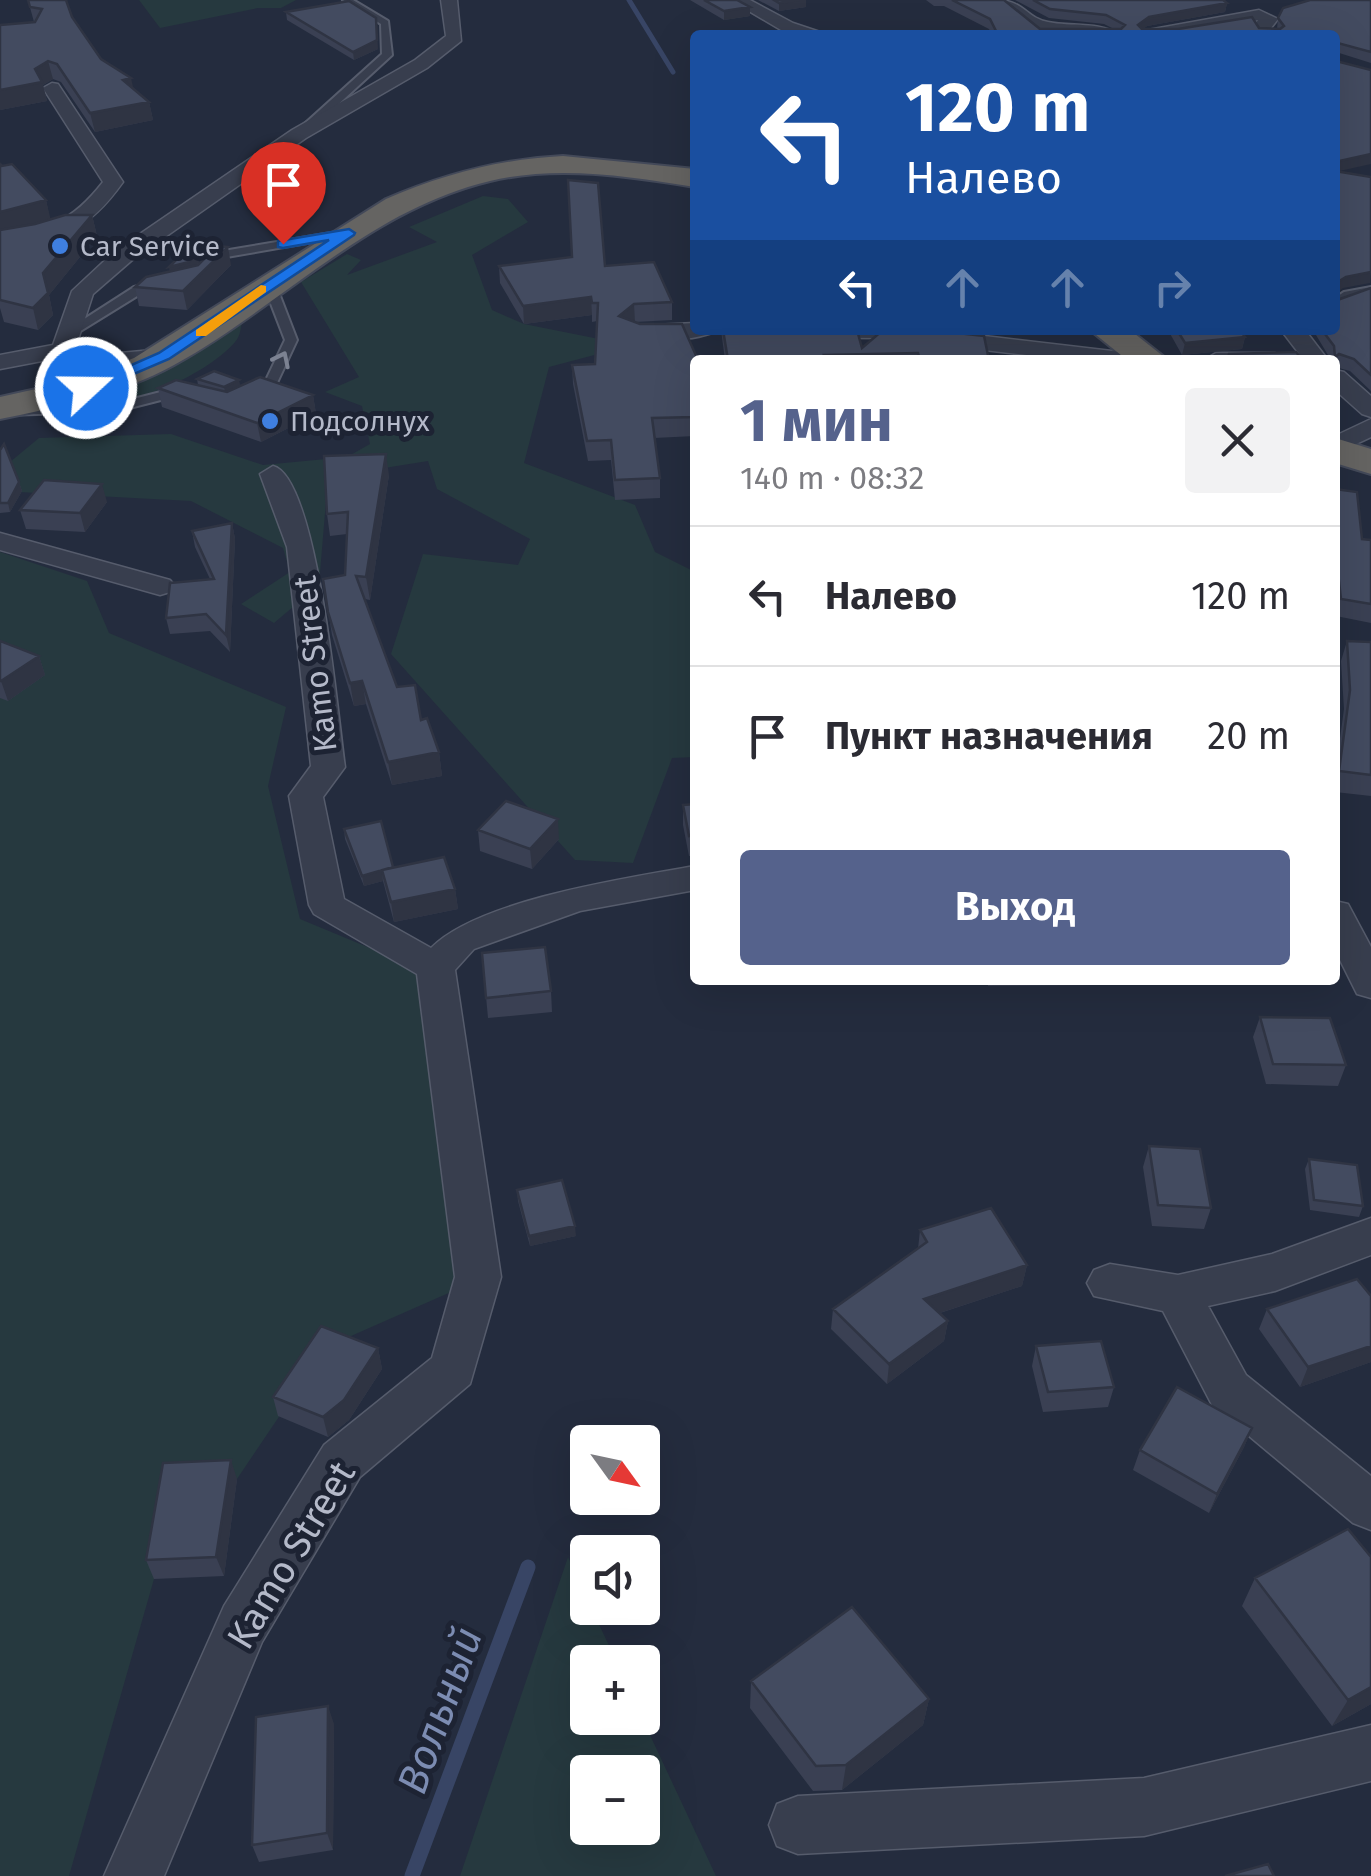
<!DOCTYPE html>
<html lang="ru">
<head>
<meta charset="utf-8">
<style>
  :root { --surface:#fff; --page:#f2f2f3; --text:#2b2b33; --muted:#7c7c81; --line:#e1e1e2; --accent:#55628c }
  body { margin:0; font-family:"Fira Sans",sans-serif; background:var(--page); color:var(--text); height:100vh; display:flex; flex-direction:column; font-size:38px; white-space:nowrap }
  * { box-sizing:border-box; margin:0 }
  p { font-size:32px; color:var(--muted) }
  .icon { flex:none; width:55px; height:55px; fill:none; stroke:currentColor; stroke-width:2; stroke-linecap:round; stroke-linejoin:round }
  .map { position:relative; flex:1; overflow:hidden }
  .details { position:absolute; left:690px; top:355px; width:650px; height:630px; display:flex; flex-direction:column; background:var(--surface); border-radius:10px; box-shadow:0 10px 40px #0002 }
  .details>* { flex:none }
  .top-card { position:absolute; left:690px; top:30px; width:650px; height:305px; border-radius:10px; box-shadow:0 10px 40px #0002; background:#1a4fa0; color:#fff; overflow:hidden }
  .needle { width:65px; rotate:123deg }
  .fabs { position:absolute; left:570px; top:1425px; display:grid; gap:20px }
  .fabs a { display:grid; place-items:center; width:90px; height:90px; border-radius:10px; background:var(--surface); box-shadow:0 10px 40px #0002; font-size:50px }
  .pin { position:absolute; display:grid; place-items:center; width:85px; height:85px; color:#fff; margin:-102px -42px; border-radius:50% 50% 50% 0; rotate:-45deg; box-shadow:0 0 10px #0007 }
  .pin .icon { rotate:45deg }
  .me { position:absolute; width:110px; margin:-55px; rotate:69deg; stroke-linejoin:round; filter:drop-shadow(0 0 8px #0008) }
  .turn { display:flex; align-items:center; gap:35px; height:210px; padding:0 50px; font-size:45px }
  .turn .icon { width:130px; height:130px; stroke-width:2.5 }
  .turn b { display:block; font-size:70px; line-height:85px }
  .lanes { display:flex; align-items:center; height:95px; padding:0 50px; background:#0003; justify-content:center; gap:50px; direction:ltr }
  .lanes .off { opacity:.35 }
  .round { display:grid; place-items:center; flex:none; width:105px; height:105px; border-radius:10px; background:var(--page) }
  .overview { display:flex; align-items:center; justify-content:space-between; height:170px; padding:0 50px }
  h1 { font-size:60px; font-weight:700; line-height:75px; color:var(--accent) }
  .primary-button { display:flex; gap:20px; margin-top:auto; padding:20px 50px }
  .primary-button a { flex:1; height:115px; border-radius:10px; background:var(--accent); color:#fff; font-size:40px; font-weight:700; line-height:115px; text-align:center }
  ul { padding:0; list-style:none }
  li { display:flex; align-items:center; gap:30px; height:140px; padding:0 50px; border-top:2px solid var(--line) }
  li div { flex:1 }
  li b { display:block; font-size:38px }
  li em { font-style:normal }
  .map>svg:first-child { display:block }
</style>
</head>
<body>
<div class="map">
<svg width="1371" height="1876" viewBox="0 0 1371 1876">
  <rect width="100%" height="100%" fill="#242c3e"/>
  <path fill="#26393f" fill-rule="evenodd" d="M139,0h157l-15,8h-23l-98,20z
    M483,196l25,3 20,23 -56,33 20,55 32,14 95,19 -2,6 -68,18 -25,96 111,42 20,47 40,20v185l-23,1 -39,105 -58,-3 -184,-206 32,-100 95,11 12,-26 -93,-50 -9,-28 -100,16 -9,108 -45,38 -33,-19 49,-32 -7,-24 -92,-47 -191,-10 10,-29 29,-24 132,-4 92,31 84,-8 23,-13 -8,-38 -37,-14 34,-15 -58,-95 46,-28 14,6 -14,15 90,-33 -28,-15z
    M242,320c-1,8 -2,17 -7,22 -24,29 -101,67 -137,56l63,-28z
    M0,552l87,29 22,52 177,74 -18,79 32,133 118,49 42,320 -134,59 -89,132 -66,4 -17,96 -85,297h-69z
    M568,1557l19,42 1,9h3l26,54h-29v56h54l74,158h-256zM642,1772v56h-54v-56z"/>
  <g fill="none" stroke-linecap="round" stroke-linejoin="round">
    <path stroke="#384565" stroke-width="5" d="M629,0l44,72"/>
    <path stroke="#384565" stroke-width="15" d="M412,1876l116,-309"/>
    <g stroke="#565c6c" stroke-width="4">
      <path id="service" d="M343,0h10l35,21 4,34 -84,77h-8v-4l82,-74 -1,-30z
        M349,230l4,1v4l-132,23 -14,11 -6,-4 16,-13z
        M269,279l6,4 22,57 -21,45 -27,12 -7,-4 24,-13 19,-40 -22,-57z
        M159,281l6,4 -2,3 -21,5 -68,42 -10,-3 70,-45z
        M1371,287v8l-19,3 -17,9v-9l9,-6z
        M180,387l12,5 -78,20 -114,3v-8l114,-3z"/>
    </g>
    <g stroke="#565c6c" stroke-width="3">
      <path id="minor" d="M441,0h16l4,41 -34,27 -121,70 -175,123 -38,33 -17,52 33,8 55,-5 9,2 3,5 -3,5 -64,7 -46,-11 -63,12v-14l53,-10 19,-54 43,-40 177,-121 123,-70 31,-24z
        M730,0h20l43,23 36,12 -48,-5z
        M996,0c28,0 30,18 52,22 23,5 52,-1 72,13l-51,-3 -31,3z
        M1259,10l19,9 -7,9 7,7h-18l-7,-7 5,-8 -82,15h-36l8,-5z
        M52,83l6,1 65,98c-37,52 -63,57 -123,67v-12c50,-9 71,-14 103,-55l-60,-94z
        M695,323v7h22c-12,11 -82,14 -94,3l12,-7z
        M728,330h206l195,23 12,7h-73l-186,-22 -142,-1z
        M1281,330h24l23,30h-24z
        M1216,353h59l12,7h-83z
        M1335,370l9,2 27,24v21l-9,-3 -27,-24z
        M1371,419v18l-36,17v-18z
        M273,466c45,11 65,253 72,301l-22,30 21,102 87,49c47,-48 196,-70 264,-82v24l-115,21 -106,38 -19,21 46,307 -31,107 -110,93 -98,165 -98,234h-60l120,-270 100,-161 108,-87 23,-81 -38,-303 -103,-60 -5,-9 -20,-109 22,-30 -24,-219 -27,-73z
        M0,533l170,47 5,6 -5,6 -10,3 -160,-45z
        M1335,901l13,3 23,43v51l-14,-4 -22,-44z
        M1371,1218v37l-96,36 -67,15 38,69 125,101v54l-18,-7 -141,-118 -49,-94 -69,-15 -7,-13 7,-13 16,-6 68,11 94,-21z
        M1371,1725v56l-227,55 -346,18 -21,-8 -8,-21 8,-21 21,-8 346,-18z"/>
    </g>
    <g stroke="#434959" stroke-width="4">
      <path id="trunk" d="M563,156l132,13v18c-67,-11 -138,-22 -205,-6 -122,29 -209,125 -316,184 -53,29 -114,42 -174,54v-22l72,-16 62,-23 252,-159c58,-25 114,-40 177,-43z
        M1090,330h40l38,30h-41z
        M1335,438l36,11v25l-36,-11z"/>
    </g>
    <use href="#service" fill="#383e4e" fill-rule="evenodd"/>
    <use href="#minor" fill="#383e4e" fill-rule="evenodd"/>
    <use href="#trunk" fill="#656462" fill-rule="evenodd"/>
  </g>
  <path fill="#3a4053" d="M28,0l44,17 29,42 48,43 4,18 -58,12 -34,-50 -8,-3 -10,6 4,16 -47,9 34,-88z
    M690,0h47l13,7v9l-26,4z
    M758,0h48v7l-27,4z
    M926,0h78l36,29h74l-10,-5 -55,-6 -34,-18h208l4,3 -2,9 -78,14 -4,3h134l1,-11 93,-18v63l-35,-11 -1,-17h-343l-3,-6 -45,-23h-10z
    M286,12l92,37 -24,11 -67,-40z
    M0,164l46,36 4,20 42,-5 5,21 -48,59 4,20 -15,15 -34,-8 -4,-14z
    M199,262l-3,4 35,-1 -44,45 -48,-4 -4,-19 35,-16z
    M499,266h106l67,36v18l-37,2 60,38v76l-41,2 6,40v20l-45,2 -4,-40 -23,1 -15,-77 -1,-19 23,-1 2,-43 -5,1v-7l-68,9 -24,-41z
    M1371,288v103l-21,-20 -15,-4v-7h-4l-18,-30h22l5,-31z
    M721,330h136l5,18 127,12h-264z
    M955,330h32v2z
    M1168,330h72l5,7 -3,12 -60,6z
    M197,379l116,16 3,19 -55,28 -99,-35 -4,-19 40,-3z
    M0,450l19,32 3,9 -12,21 -10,1z
    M389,475l-19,125 -5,-1 32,88 24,33 18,32 3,24 -50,9 -26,-81 -12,2 -22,-71 -9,-56 22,-4 2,-41 -17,2 -3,-22z
    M1335,489l27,50 9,1v83l-35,-7z
    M107,502l-22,30 -59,-3 -6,-19z
    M232,523l3,16 -5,113 -20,-21 -40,3 -4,-16 44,-39 -15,-32 -3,-16z
    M0,641l39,15 6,19 -37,26 -8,-3z
    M1347,641l24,1v154l-36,-4v-17l9,-66 -3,-48z
    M695,804v52h-6l-6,-31v-20z
    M344,829l49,38 62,22 3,20 -64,13 -11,-41 -19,5 -19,-47z
    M478,830l81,9 -27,30 -52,-18z
    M482,953l69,38 1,21 -64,6z
    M987,980h113l-1,5 -111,1z
    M1260,1017l86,48 -8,21 -72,-2 -13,-47z
    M1149,1146l62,62 -7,21 -52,-3 -9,-59z
    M1309,1159l54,47 -4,11 -49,-7 -5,-41z
    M517,1190l59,46 -46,10 -12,-45z
    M920,1230l107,35 -5,21 -82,27 8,8 -4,20 -57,43 -56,-55 2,-20 85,-60z
    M1371,1296v66l-71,25 -41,-58 8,-20z
    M1036,1346l78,41 -6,20 -65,5 -11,-46z
    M378,1348l4,21 -33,51 -21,17 -50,-21 -5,-19z
    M1252,1428l-8,19 -35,66 -76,-43 7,-20z
    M237,1479l-13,97 -70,3 -8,-19z
    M1371,1557v147l-39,22 -90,-120 13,-28z
    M751,1681l178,18 -6,26 -81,65 -29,1 -63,-83z
    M334,1724l-1,126 -74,12 -7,-17z"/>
  <path fill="#2f3443" d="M798,0h8v7l-27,4v-8z
    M1227,3l-2,9 -78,14 -11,8 2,-9 11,-8z
    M750,7v9l-26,4v-9z
    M377,26l1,23 -24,11 -1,-8z
    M48,61l5,18 -10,6 4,16 -47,9v-20z
    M131,78l4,18 -12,-16z
    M149,102l4,18 -58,12 -5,-19z
    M1371,154v10l-36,8v-10z
    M46,200l5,21 -51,13v-22z
    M92,215l5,21 -48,59 4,20 -15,15 -5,-22 10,-35z
    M228,247l3,18 -44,45 -4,-19z
    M197,254l2,8 -8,9 -21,4 -1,-8z
    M1371,272l-1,11 -27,5 -8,6 1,-11 10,-6z
    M591,297l1,18 -68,9 -1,-18z
    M634,304l1,18 -16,-6z
    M1245,337l-3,12 -60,6 3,-12z
    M239,380l2,8 -15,8 -2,-9z
    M313,395l3,19 -55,28 -4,-19z
    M386,454l3,21 -19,125 -4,-23z
    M19,482l3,9 -12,21 -2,-9z
    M102,484l5,18 -22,30 -5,-19z
    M232,523l3,16 -5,113 -4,-17z
    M39,656l6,19 -37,26 -7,-20z
    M362,681l4,23 -12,2 -4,-23z
    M439,752l3,24 -50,9 -4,-23z
    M558,819l1,20 -27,30 -2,-20z
    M382,871l1,10 -19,5 -2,-10z
    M455,889l3,20 -64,13 -3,-20z
    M575,1226l1,10 -46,10 -1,-10z
    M1027,1265l-5,21 -101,33 3,-20z
    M948,1321l-4,20 -57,43 2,-20z
    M1371,1346v16l-71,25 8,-20z
    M378,1348l4,21 -33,51 -21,17 -5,-20z
    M1252,1428l-8,19 -35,66 8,-19z
    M231,1460l6,19 -13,97 -8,-19z
    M1371,1687v17l-39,22 16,-26z
    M929,1699l-6,26 -81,65 4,-25z
    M328,1706l6,18 -1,126 -6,-17z"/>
  <path fill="#434b60" stroke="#2f3443" stroke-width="2.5" d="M28,0h38l6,17 29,42 30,19 -8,2 26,22 -59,11 -33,-49 -9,-3 -13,8 7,13 -42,8v-65l35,-3 7,-13 -12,-2z
    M704,0h33l13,7 -26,4z
    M774,0h25l-20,3z
    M952,0h52l36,29h81l4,-4 -19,-10 -56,-6 -17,-9h190l4,3 -78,14 -11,8 4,4h36l74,-12 7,11 21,1 4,-3 -6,-8 5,-10 27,-8h61v52l-33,-9 -3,2v-10h-337l-8,-16z
    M349,1l27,17 1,22 -24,12 -67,-40z
    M1335,54l1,7 35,9v84l-36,8z
    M0,164l2,2 10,-2 34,36 -46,12z
    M1335,171l36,6v95l-25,5 -10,6 -1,7z
    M568,180l30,3 7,83 49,-4 18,40 -38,2 -15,12 21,8h42l16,36h-3v57l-43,1 8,60 -45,2 -4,-40 -24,1 -15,-76 23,-1 3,-61h-6l-1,-6 -68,9 -24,-40 73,-9z
    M65,215h27l-49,58 5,20 -15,15 -33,-8v-70l35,-6z
    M217,246l11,1 -45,44 -48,-4 11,-10 52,-12z
    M183,253l14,1 -8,8 -20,5z
    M1371,288v87l-17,-16 -15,-5 -4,3 -1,-11 -12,-16h13v-34l5,3z
    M723,330h134l5,18 21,-18h48l53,6 5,24h-69l-2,-7 -94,2 2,5h-98z
    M1177,330h63l5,7 -60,6z
    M1296,352l7,8h-63l-12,-6z
    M214,371l25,9 -15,7 -27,-8z
    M260,377l53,18 -56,28 -99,-35 18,-8 51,12z
    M4,444l15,38 -11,21h-8v-53z
    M386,454l-20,123 -10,-1 41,111 18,-2 6,35 6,-2 12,34 -51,10 -26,-81 -12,2 -22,-71 -5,-33 22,-4 3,-63 -21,2 -3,-58z
    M44,480l58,4 -22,29 -60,-3z
    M1335,489l22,3 5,47 9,1v64l-30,-5 -4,-35h-2z
    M232,523l-6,112 -20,-21 -40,4 4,-35 44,-4 -22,-48z
    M0,641l39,15 -38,25 -1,-1z
    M1347,641l24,1v133l-32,-4 11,-81z
    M506,801l52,18 -28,30 -52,-19z
    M695,804v31l-6,1 -6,-31z
    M381,821l12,46 -31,9 -18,-47z
    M444,857l11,32 -64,13 -9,-32z
    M693,898h2v36h-1z
    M545,947l6,44 -65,7 -4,-45z
    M1260,1017l70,1 16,47 -73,-1z
    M1149,1146l51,3 11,59 -53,-3z
    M1309,1159l48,6 6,41 -49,-6z
    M562,1180l13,46 -46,10 -12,-46z
    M991,1208l36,57 -103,34 24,22 -59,43 -56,-55 94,-67 -7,-12z
    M1357,1279l14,17v50l-63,21 -41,-58z
    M321,1326l57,22 -34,52 -21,17 -50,-20z
    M1101,1341l13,46 -66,5 -12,-46z
    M1177,1387l75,41 -35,66 -77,-44z
    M231,1460l-15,97 -70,3 17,-97z
    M1348,1529l23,28v130l-23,13 -93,-122z
    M852,1607l77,92 -83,66 -30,1 -65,-85z
    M328,1706l-1,127 -75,12 4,-128z
    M1268,1864l6,12h-49z"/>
  <defs><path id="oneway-chevron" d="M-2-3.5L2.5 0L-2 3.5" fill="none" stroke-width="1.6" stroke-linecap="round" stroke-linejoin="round" transform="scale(2.5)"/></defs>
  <use stroke="#7c8292" href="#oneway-chevron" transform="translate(282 359) rotate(-64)"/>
  <path fill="#1a73e8" stroke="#114b97" stroke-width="2.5" d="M349,229l6,4 -1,2 -185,124 -77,33 -13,-4 80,-35 170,-113 -46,8 -5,-1v-6z"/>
  <path fill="#f59e0b" d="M261,285l5,1v6l-60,44h-10v-6z"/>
  <g fill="#3f7fe0" stroke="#1d2333" stroke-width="4">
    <circle cx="60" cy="246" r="10"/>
    <circle cx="270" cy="421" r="10"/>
  </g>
  <g text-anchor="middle" stroke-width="10" stroke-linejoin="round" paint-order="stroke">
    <g font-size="28" fill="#b4b9c9" stroke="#1d2333" text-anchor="start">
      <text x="80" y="256">Car Service</text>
      <text x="290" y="431">Подсолнух</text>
    </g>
    <g font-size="32" fill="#b4b9c9" stroke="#1d2333">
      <text transform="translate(315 664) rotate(-97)" y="11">Kamo Street</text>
    </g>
    <g font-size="38" fill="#b4b9c9" stroke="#1d2333">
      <text transform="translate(291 1555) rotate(-59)" y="13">Kamo Street</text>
    </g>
    <g font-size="42" font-style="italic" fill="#7c8cb2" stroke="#1d2333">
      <text transform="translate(439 1710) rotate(-70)" y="15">Вольный</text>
    </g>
  </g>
</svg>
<div class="fabs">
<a><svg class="needle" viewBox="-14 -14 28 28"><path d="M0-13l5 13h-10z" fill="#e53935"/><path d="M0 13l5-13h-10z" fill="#7c7c81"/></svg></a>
<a><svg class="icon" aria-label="sound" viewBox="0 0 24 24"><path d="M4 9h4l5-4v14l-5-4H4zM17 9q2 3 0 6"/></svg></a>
<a>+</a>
<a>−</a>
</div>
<div class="pin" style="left:283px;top:244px;background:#d93025"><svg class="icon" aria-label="arrive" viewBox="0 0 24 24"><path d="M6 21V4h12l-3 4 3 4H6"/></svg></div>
<svg class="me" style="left:86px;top:388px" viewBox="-20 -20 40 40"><circle r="17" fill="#1a73e8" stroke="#fff" stroke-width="3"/><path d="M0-11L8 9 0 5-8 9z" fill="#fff"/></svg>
<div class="top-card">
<div class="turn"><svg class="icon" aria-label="left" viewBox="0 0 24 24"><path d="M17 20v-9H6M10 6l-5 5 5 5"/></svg><div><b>120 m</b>Налево</div></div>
<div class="lanes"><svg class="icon" aria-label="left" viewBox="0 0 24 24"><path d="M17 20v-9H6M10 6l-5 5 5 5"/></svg><svg class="icon off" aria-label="ahead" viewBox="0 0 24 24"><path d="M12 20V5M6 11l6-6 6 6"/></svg><svg class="icon off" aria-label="ahead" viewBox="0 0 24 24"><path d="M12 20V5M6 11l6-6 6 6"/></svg><svg class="icon off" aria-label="right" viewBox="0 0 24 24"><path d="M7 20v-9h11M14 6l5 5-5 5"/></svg></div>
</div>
<section class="details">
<div class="overview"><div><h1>1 мин</h1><p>140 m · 08:32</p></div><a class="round"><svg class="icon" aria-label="close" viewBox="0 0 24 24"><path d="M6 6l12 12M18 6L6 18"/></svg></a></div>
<ul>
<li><svg class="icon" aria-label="left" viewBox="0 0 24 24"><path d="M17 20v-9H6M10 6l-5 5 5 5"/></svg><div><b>Налево</b></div><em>120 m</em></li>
<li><svg class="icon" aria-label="arrive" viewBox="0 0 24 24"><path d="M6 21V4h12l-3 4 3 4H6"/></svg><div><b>Пункт назначения</b></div><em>20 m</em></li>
</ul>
<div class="primary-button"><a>Выход</a></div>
</section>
</div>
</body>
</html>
